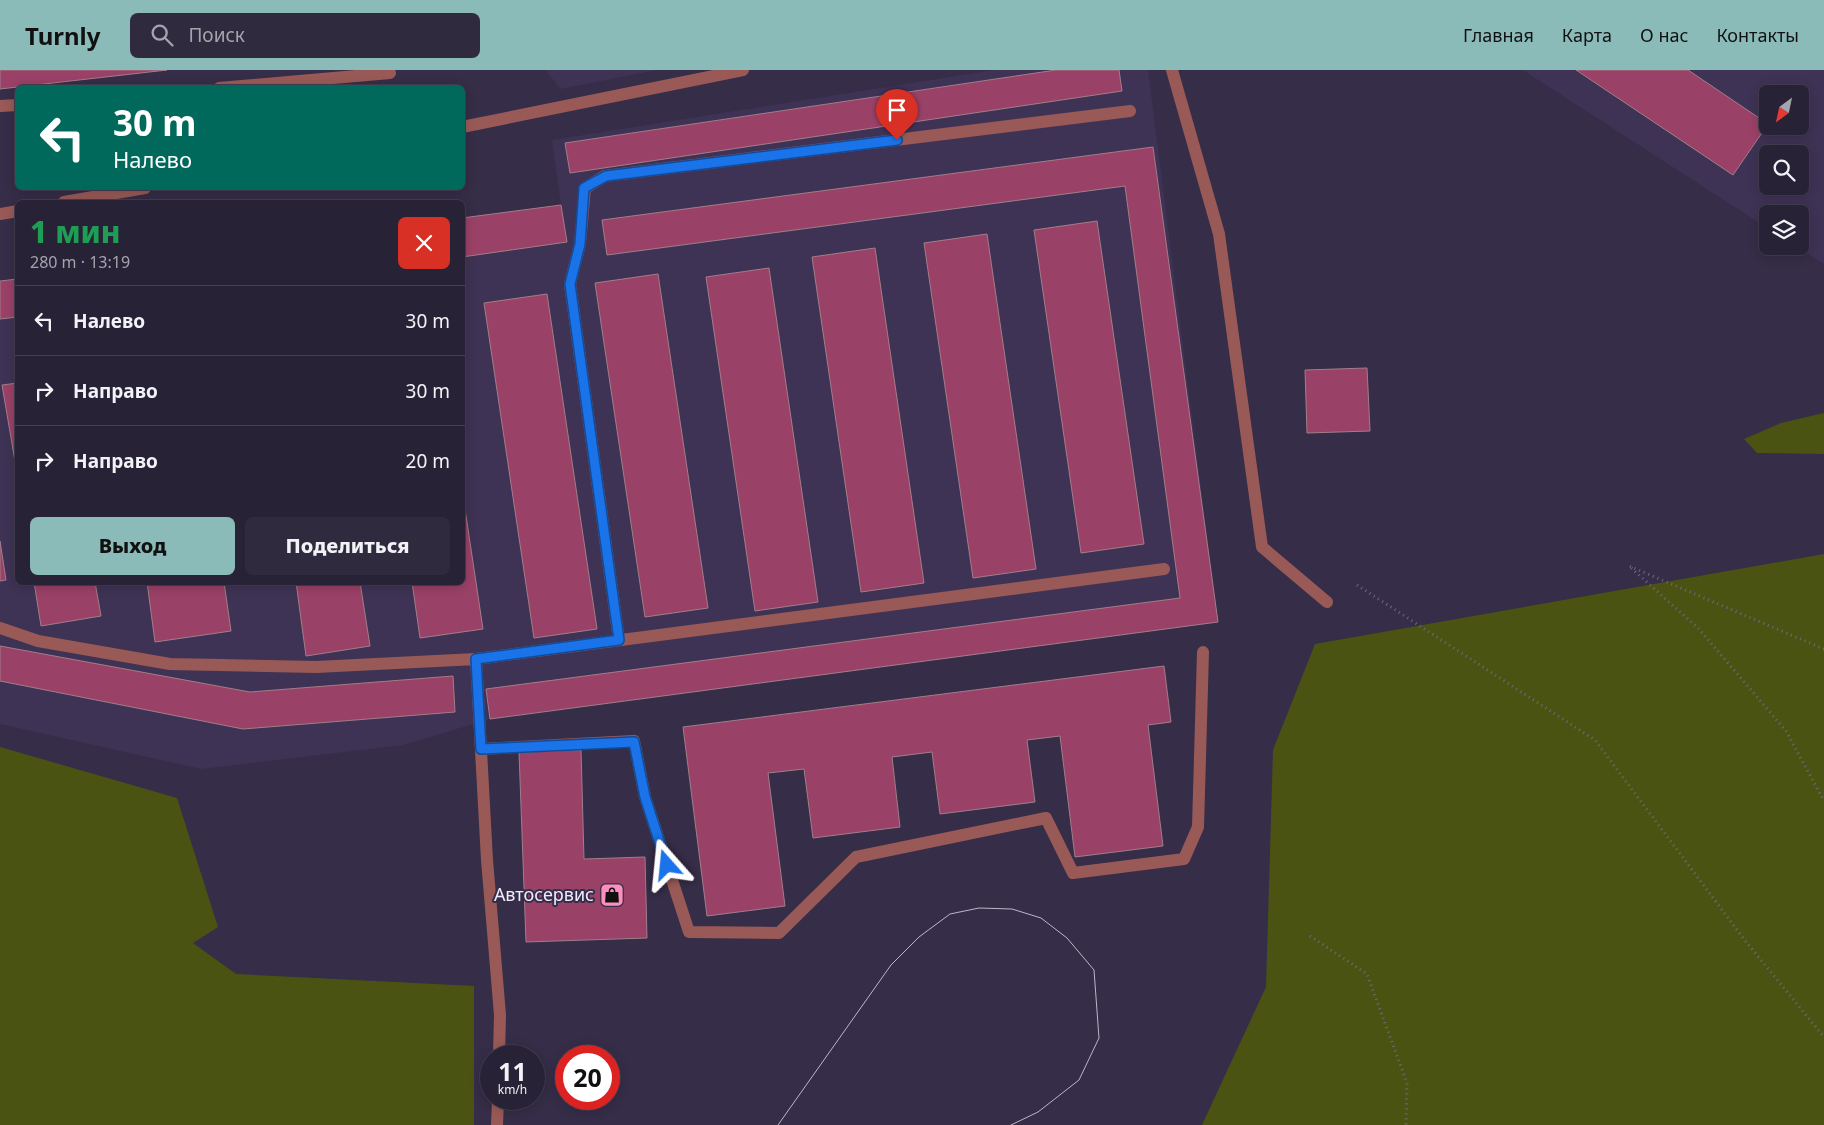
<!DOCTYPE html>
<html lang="ru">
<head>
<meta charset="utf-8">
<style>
  :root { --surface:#282236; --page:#302a3e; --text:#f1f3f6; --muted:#a5a4ad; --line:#443f51; --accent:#8bbbb9 }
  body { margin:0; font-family:"Noto Sans",sans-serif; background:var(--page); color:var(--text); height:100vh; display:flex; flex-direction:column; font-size:19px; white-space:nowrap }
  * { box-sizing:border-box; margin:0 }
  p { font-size:16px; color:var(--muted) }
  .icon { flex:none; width:28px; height:28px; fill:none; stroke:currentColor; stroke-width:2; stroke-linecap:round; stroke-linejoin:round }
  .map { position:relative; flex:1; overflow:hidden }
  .details { position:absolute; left:15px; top:130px; width:450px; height:385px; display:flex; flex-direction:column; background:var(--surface); border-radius:8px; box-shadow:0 2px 12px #0003,0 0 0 1px var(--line) }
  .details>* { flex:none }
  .top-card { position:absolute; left:15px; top:15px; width:450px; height:105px; border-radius:8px; box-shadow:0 2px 12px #0003,0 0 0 1px var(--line); background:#00695c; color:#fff; overflow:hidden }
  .needle { width:32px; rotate:213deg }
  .controls { position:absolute; left:1759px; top:15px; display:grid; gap:10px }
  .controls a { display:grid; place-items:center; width:50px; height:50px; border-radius:8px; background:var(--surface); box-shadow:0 2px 12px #0003,0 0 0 1px var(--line); font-size:25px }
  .speed { position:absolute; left:480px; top:975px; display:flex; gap:10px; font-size:25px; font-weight:700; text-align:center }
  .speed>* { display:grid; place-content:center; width:65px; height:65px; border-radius:50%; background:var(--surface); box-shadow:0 2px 12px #0003,0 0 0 1px var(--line); line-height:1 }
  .speed small { font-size:12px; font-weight:400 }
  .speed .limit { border:8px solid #d22; background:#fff; color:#111 }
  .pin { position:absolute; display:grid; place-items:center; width:42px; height:42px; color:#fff; margin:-51px -21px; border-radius:50% 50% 50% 0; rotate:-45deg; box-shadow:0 0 5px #0007 }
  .pin .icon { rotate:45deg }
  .me { position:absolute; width:55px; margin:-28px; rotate:342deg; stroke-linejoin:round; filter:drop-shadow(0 0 4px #0008) }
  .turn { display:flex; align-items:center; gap:18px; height:105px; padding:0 15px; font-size:22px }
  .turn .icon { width:65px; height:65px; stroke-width:2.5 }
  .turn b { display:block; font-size:35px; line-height:42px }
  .round { display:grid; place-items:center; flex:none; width:52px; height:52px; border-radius:8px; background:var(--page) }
  .head { display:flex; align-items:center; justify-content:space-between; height:85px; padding:0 15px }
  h1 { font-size:30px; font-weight:800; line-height:38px; color:#1e9e55 }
  .cta { display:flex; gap:10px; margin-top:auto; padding:10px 15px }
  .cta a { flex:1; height:58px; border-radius:8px; background:var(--accent); color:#111; font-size:20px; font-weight:800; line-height:58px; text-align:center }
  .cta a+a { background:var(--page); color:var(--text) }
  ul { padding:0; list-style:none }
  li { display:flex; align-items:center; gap:15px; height:70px; padding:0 15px; border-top:1px solid var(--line) }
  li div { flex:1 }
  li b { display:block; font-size:19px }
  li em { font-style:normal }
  header { display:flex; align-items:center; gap:30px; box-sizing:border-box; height:70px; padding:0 25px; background:var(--accent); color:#111 }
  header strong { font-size:24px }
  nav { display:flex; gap:28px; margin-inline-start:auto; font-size:18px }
  .search { width:350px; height:45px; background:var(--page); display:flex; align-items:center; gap:12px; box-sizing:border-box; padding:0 18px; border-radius:8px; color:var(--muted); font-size:19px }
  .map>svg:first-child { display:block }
</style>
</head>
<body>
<header>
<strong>Turnly</strong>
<div class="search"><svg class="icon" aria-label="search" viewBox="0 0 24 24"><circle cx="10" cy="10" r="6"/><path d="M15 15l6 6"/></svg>Поиск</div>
<nav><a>Главная</a><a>Карта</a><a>О нас</a><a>Контакты</a></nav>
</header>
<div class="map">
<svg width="1824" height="1055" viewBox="0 0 1824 1055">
  <rect width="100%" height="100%" fill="#362d48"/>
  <path fill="#3f3355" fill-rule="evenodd" d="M546,0h111l-97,19z
    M994,0h154l70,552 -728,97 -87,26 -202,24 -201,-45v-443l17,-2 1,303h444l1,-364 98,-13 -9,-65z
    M1523,0h301v194l-28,-18h4v-32h-32l-1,14zM1768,24h32v32h-32zM1768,84h32v32h-32z"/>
  <path fill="#4b5312" d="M1824,343v41l-67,-1 -13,-14 37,-16z
    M1824,484v571h-622l64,-138 7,-237 42,-106z
    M0,677l177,51 41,129 -25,16 43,31 238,12v139h-474z"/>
  <path fill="#9a4167" stroke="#a27d8a" d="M0,0h167l-167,19z
    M1056,0h63l3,21 -552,82 -5,-30z
    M1576,0h112l80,54 -35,51z
    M1153,77l65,475 -728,97 -4,-30 694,-91 -55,-412 -518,69 -5,-35z
    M561,135l6,37 -105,15v-39z
    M1097,151l47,323 -63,9 -47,-323z
    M987,164l49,335 -63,9 -49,-335z
    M875,178l49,335 -63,9 -49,-335z
    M769,198l49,334 -63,9 -49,-334z
    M658,204l50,334 -63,9 -50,-334z
    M18,209v38l-18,2v-38z
    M547,224l50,335 -63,9 -50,-335z
    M1367,298l3,63 -63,2 -2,-63z
    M18,313v96l-16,-94z
    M462,419l21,140 -63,9 -8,-56h50z
    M0,471l6,39 -6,1z
    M34,512h61l6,34 -60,10z
    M147,512h77l7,49 -76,11z
    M296,512h64l10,64 -64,10z
    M0,576l250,46 203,-16 2,36 -212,17 -243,-48z
    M1164,596l7,56 -23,3 15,121 -88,11 -15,-121 -33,4 8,62 -95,12 -8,-62 -40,5 8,70 -87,11 -9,-69 -36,4 17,133 -78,10 -24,-189z
    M581,680l3,109 61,-2 2,81 -121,4 -7,-190z"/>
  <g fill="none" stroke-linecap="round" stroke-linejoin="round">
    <path stroke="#706880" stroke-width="3" stroke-dasharray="1 4" stroke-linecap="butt" d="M1357,515l238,155 148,198 81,99
      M1824,579l-195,-83 70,63 87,102 38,70
      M1310,866l57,38 40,109 -1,42"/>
    <path stroke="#995a57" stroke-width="12" d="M1172,0l47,164 43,313 65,55
      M219,18l171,-15
      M0,36l18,-1
      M462,57l281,-57
      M64,132l81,-14
      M0,144l18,-3
      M0,558l38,13 132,23 146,3 160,-8 688,-90
      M619,570l-49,-356 10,-40 5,-56 20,-12 525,-65
      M476,589l11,201 13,155 -1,41
      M481,679l153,-8 11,56 44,135 90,1 77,-76 190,-39 27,55 111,-14 14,-32 5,-175
      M497,1055l1,-26"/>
    <path stroke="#bdb6cb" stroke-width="1" d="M778,1055l113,-160 28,-28 31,-23 29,-6 33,1 29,9 26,20 27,32 5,68 -20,42 -41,32 -27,13"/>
  </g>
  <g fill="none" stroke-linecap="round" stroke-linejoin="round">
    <g stroke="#114b97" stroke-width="12">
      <path id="route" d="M667,795l-22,-68 -11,-55 -153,7 -5,-90 143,-19 -49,-356 10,-40 4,-56 22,-12 291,-36"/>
    </g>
    <use href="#route" stroke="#1a73e8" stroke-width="9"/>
  </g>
  <defs>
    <g id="shop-square" transform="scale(1.25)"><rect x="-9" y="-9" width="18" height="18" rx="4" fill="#fe8ebc" stroke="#362d48"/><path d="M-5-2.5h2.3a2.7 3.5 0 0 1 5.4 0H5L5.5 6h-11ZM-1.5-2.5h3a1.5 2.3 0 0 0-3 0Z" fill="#111"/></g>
  </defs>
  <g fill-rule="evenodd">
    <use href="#shop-square" x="612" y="825"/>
  </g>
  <g text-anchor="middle" stroke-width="4" stroke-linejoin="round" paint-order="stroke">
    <g font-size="18" fill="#f0ebfd" stroke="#362d48" text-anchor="end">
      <text x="594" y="831">Автосервис</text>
    </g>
  </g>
</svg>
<div class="controls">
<a><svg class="needle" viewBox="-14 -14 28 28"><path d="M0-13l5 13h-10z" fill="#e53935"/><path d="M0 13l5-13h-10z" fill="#a5a4ad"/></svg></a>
<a><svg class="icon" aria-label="search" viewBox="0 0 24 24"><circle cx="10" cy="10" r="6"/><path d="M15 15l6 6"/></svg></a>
<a><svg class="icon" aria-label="layers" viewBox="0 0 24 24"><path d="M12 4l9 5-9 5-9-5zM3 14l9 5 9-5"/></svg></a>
</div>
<div class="speed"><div>11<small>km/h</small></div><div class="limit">20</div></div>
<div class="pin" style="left:897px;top:70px;background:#d93025"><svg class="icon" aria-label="arrive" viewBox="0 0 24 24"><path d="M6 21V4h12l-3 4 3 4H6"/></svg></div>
<svg class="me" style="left:667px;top:795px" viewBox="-20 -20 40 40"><path d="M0-17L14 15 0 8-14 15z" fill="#1a73e8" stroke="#fff" stroke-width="4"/></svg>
<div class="top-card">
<div class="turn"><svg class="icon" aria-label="left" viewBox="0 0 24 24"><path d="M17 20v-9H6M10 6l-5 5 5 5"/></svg><div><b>30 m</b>Налево</div></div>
</div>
<section class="details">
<div class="head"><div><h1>1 мин</h1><p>280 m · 13:19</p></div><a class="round" style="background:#d93025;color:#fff"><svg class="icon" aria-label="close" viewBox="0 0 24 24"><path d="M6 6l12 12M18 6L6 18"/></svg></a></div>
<ul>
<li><svg class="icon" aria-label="left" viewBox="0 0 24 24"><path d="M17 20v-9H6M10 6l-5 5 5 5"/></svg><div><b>Налево</b></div><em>30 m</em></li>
<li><svg class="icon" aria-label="right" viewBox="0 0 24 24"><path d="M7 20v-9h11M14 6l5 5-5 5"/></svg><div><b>Направо</b></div><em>30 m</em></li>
<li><svg class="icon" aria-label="right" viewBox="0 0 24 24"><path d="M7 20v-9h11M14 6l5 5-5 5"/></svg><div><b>Направо</b></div><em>20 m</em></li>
</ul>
<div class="cta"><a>Выход</a><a>Поделиться</a></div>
</section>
</div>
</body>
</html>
